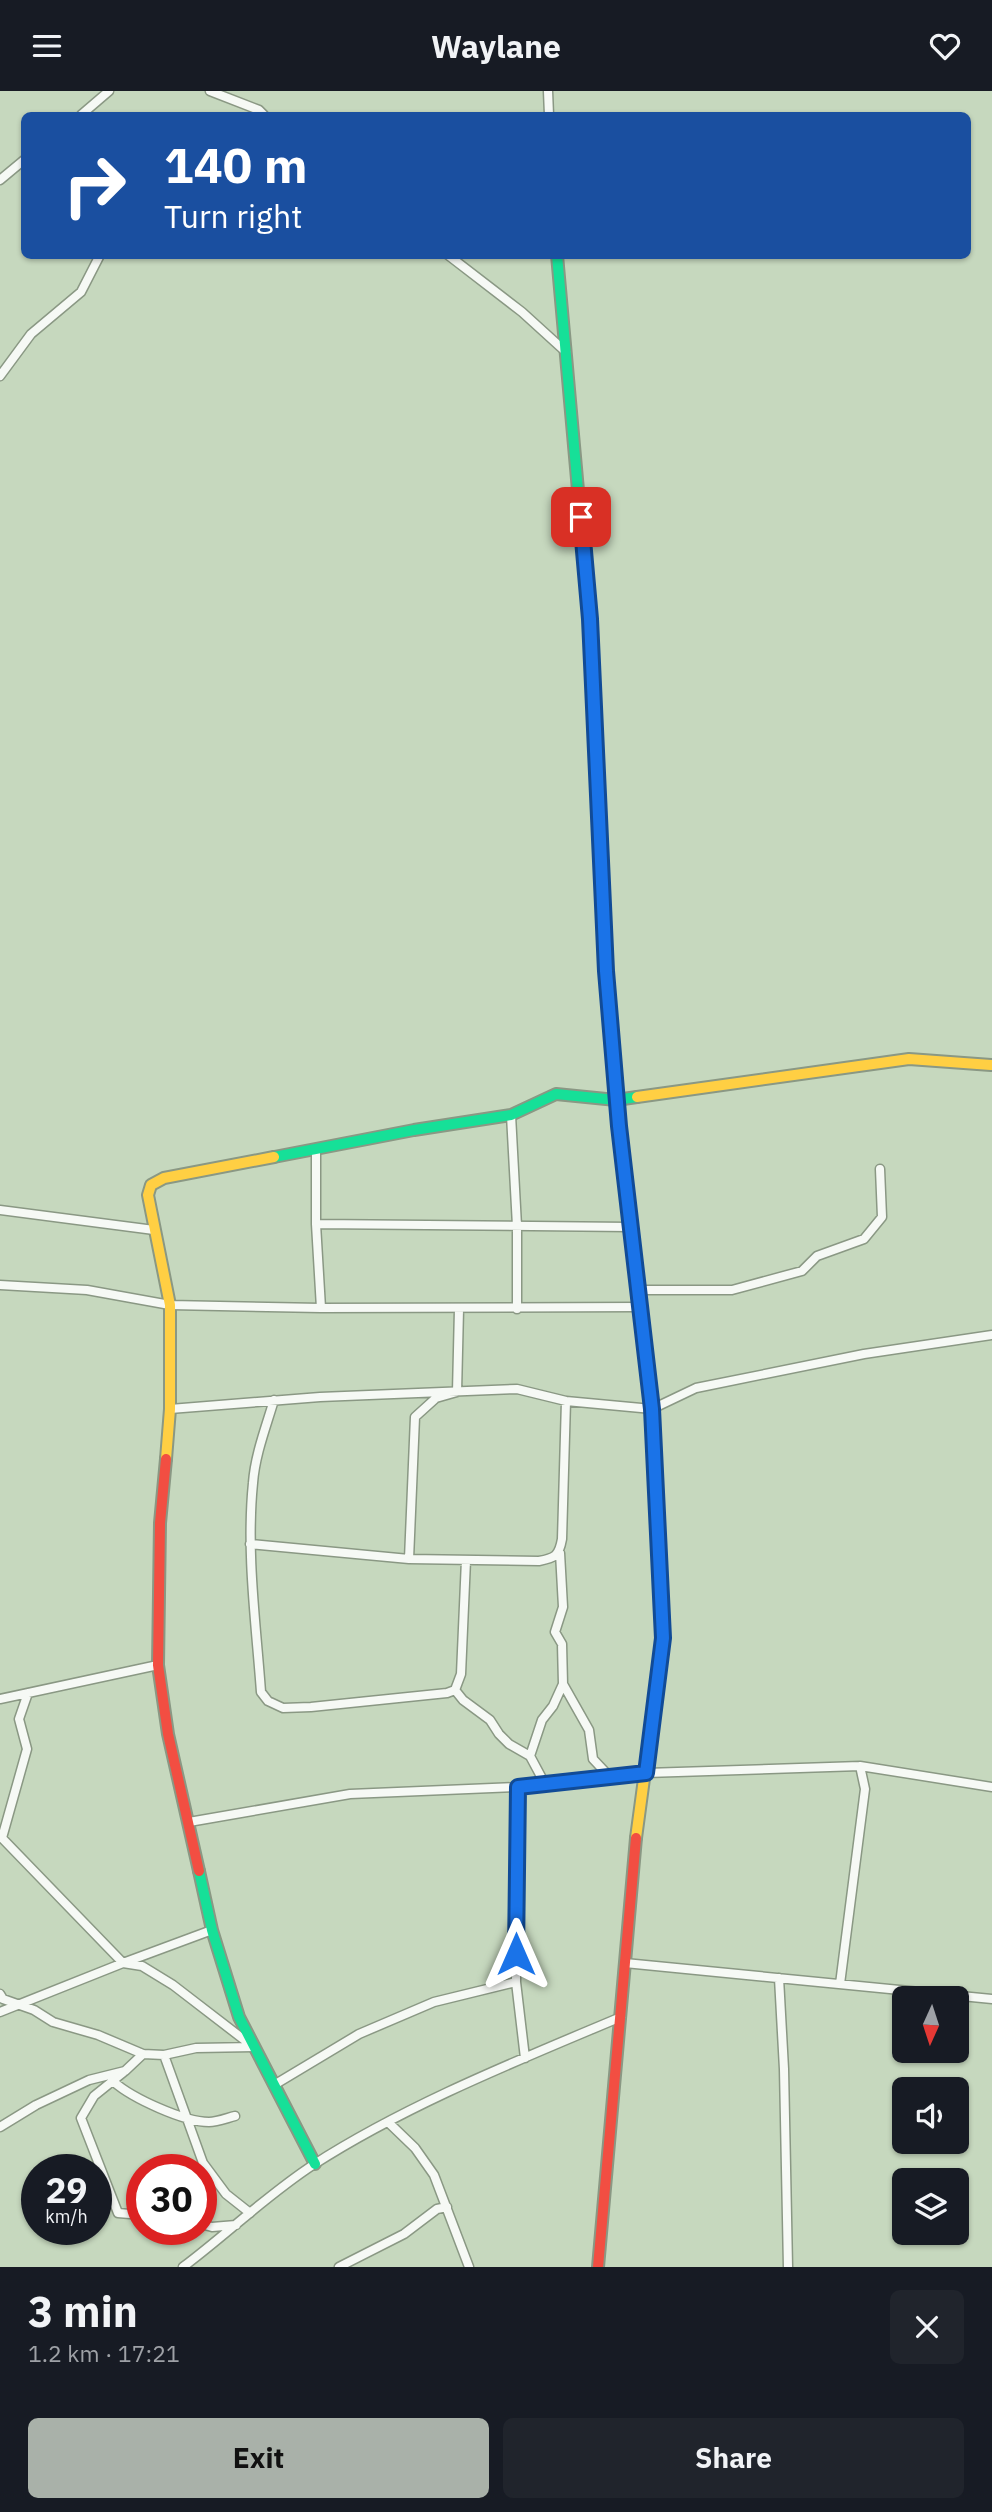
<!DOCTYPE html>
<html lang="en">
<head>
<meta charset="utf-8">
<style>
  :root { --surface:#171b24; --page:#20242c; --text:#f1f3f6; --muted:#9ea1a6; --accent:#a9b1a9 }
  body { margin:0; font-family:"IBM Plex Sans",sans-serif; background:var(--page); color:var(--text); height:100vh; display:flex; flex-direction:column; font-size:26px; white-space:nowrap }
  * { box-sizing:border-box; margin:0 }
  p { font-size:23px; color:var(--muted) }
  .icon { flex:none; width:38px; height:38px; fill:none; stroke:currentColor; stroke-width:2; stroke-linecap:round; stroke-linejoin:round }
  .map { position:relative; height:2176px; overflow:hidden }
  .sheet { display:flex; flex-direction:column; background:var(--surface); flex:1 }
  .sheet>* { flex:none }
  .banner { position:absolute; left:21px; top:21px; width:950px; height:147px; border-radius:10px; box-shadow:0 2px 5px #0004; background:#1a4fa0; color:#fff; overflow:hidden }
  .needle { width:46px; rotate:183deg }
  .buttons { position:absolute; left:892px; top:1895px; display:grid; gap:14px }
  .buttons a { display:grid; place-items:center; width:77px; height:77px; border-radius:10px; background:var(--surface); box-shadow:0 2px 5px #0004; font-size:35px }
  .speed { position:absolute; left:21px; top:2063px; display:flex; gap:14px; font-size:35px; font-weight:700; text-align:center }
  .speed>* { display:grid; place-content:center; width:91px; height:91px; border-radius:50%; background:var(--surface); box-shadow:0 2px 5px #0004; line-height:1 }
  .speed small { font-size:18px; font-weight:400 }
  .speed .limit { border:10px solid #d22; background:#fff; color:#111 }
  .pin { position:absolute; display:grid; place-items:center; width:60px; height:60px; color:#fff; margin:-30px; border-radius:14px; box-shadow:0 4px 10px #0006 }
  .me { position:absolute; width:77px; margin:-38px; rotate:0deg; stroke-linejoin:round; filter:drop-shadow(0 0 5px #0008) }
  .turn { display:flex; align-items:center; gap:24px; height:147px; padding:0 28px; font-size:32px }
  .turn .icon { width:91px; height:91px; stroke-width:2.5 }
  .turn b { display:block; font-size:49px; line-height:60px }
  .round { display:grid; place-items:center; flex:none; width:74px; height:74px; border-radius:10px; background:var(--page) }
  .headline { display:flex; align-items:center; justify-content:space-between; height:119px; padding:0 28px }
  h1 { font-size:42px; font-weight:700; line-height:52px }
  .button { display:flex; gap:14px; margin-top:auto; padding:14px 28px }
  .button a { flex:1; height:80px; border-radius:10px; background:var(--accent); color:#111; font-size:28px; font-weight:700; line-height:80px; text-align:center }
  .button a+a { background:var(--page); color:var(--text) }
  header { display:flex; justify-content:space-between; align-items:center; height:91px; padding:0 28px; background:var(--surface); font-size:32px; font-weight:700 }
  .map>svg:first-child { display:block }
</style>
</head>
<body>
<header><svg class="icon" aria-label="menu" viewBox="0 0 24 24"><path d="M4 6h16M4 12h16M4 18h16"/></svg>Waylane<svg class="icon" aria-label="heart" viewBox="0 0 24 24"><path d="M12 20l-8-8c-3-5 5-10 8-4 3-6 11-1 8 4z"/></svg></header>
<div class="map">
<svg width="992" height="2176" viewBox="0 0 992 2176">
  <rect width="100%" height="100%" fill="#c6d8be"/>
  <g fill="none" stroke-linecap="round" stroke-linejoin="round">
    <g stroke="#8a9884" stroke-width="11">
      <path id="street" d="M210,0l49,19 5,5
        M548,0l1,24
        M81,24l28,-24
        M0,89l24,-20
        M448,164l74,57 44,40
        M0,285l31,-42 50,-42 19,-37
        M511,1024l6,111v83
        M316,1058v75l5,84
        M0,1119l154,20
        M316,1133l314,3
        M0,1194l87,5 83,15 151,3 319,-1
        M637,1199h95l70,-19 15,-15 47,-17 18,-22 -2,-48
        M274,1309c-8,27 -19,55 -21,83 -7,69 3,140 8,209l7,9 15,7 28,-1 136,-14 8,-3 6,-16 5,-114
        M170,1318l150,-12 197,-8 49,12 86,8 44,-21 168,-34 128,-19
        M250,1453l159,15 130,2c16,-3 20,-5 23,-22l4,-138
        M560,1462l3,54 -8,25 7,12 1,40 26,46 4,29 17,18
        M409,1468l6,-142 21,-19 21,-6 2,-83
        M455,1599l8,10 27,20 9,14 10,10 21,12
        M28,1602l-9,26 8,30 -25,89 121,125 19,3 31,19 78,60
        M0,1608l158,-34
        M545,1693l-15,-28 12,-36 11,-14 10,-22
        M518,1696l-2,195 9,76
        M189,1731l161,-28 168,-7 128,-14 214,-7 132,21
        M625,1872l367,36
        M779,1887l5,91 4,198
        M840,1893l25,-195 -5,-23
        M0,1903l3,5 31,11 19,12 45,13 45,19 21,1 32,-7 58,-1
        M0,1921l123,-49 89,-33
        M164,1964l39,108 23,31 24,19
        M125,1980l-31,25 -13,22 37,95 24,2
        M114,1991c18,16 70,40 95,40 8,0 18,-4 26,-6
        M274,1994l85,-51 75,-32 82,-20
        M388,2031l27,26 19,27 35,92
        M0,2036l36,-22 53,-25 36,-9 18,-17
        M201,2133l11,3 24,-2
        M183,2176c44,-33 84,-72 130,-102 93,-60 206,-105 308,-148
        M339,2176l65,-33 33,-25 10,-2"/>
    </g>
    <g stroke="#8a9884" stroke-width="14">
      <path id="fast" d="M557,164l34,381
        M603,820l13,189 27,229
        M274,1066l140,-27 97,-15 45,-21 60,6 21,-3
        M199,1780l13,59 27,87 76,147"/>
    </g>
    <g stroke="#8a9884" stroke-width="14">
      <path id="slow" d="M591,545l12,275
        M637,1006l272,-38 82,6
        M166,1368l4,-50v-104l-22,-110 3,-10 13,-7 110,-21
        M636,1747l27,-200 -11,-229 -9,-80"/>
    </g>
    <g stroke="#8a9884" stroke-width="14">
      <path id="jam" d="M166,1368l-6,64 -2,142 10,69 31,137
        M598,2176l38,-429"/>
    </g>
    <use href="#street" stroke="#f6f9f5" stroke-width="8"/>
    <use href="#fast" stroke="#16e098" stroke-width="10"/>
    <use href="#slow" stroke="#ffcf43" stroke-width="10"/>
    <use href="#jam" stroke="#f24e42" stroke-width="10"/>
  </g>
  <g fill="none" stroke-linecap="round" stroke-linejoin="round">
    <g stroke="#114b97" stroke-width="18">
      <path id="route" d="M516,1863l2,-167 128,-14 17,-135 -11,-229 -33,-283 -13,-155 -16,-352 -9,-102"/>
    </g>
    <use href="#route" stroke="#1a73e8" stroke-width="12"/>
  </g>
</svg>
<div class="buttons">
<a><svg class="needle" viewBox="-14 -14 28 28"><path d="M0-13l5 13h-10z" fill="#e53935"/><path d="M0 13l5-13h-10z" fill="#9ea1a6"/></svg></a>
<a><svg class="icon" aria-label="sound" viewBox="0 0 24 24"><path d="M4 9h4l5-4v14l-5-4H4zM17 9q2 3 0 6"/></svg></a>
<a><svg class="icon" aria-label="layers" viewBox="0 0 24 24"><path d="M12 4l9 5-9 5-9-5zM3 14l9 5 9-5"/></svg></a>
</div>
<div class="speed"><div>29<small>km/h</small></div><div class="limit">30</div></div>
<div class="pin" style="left:581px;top:426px;background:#d93025"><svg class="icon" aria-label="arrive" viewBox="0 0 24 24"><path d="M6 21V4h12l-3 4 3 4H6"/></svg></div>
<svg class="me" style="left:516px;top:1863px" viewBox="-20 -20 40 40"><path d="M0-17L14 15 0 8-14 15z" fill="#1a73e8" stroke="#fff" stroke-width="4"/></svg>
<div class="banner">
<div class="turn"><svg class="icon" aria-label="right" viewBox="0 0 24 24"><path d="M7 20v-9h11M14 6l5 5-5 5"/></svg><div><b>140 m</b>Turn right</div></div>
</div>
</div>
<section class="sheet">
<div class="headline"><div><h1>3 min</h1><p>1.2 km · 17:21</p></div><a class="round"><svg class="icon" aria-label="close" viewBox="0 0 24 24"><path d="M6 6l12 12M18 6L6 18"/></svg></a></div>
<div class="button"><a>Exit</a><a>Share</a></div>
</section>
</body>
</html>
